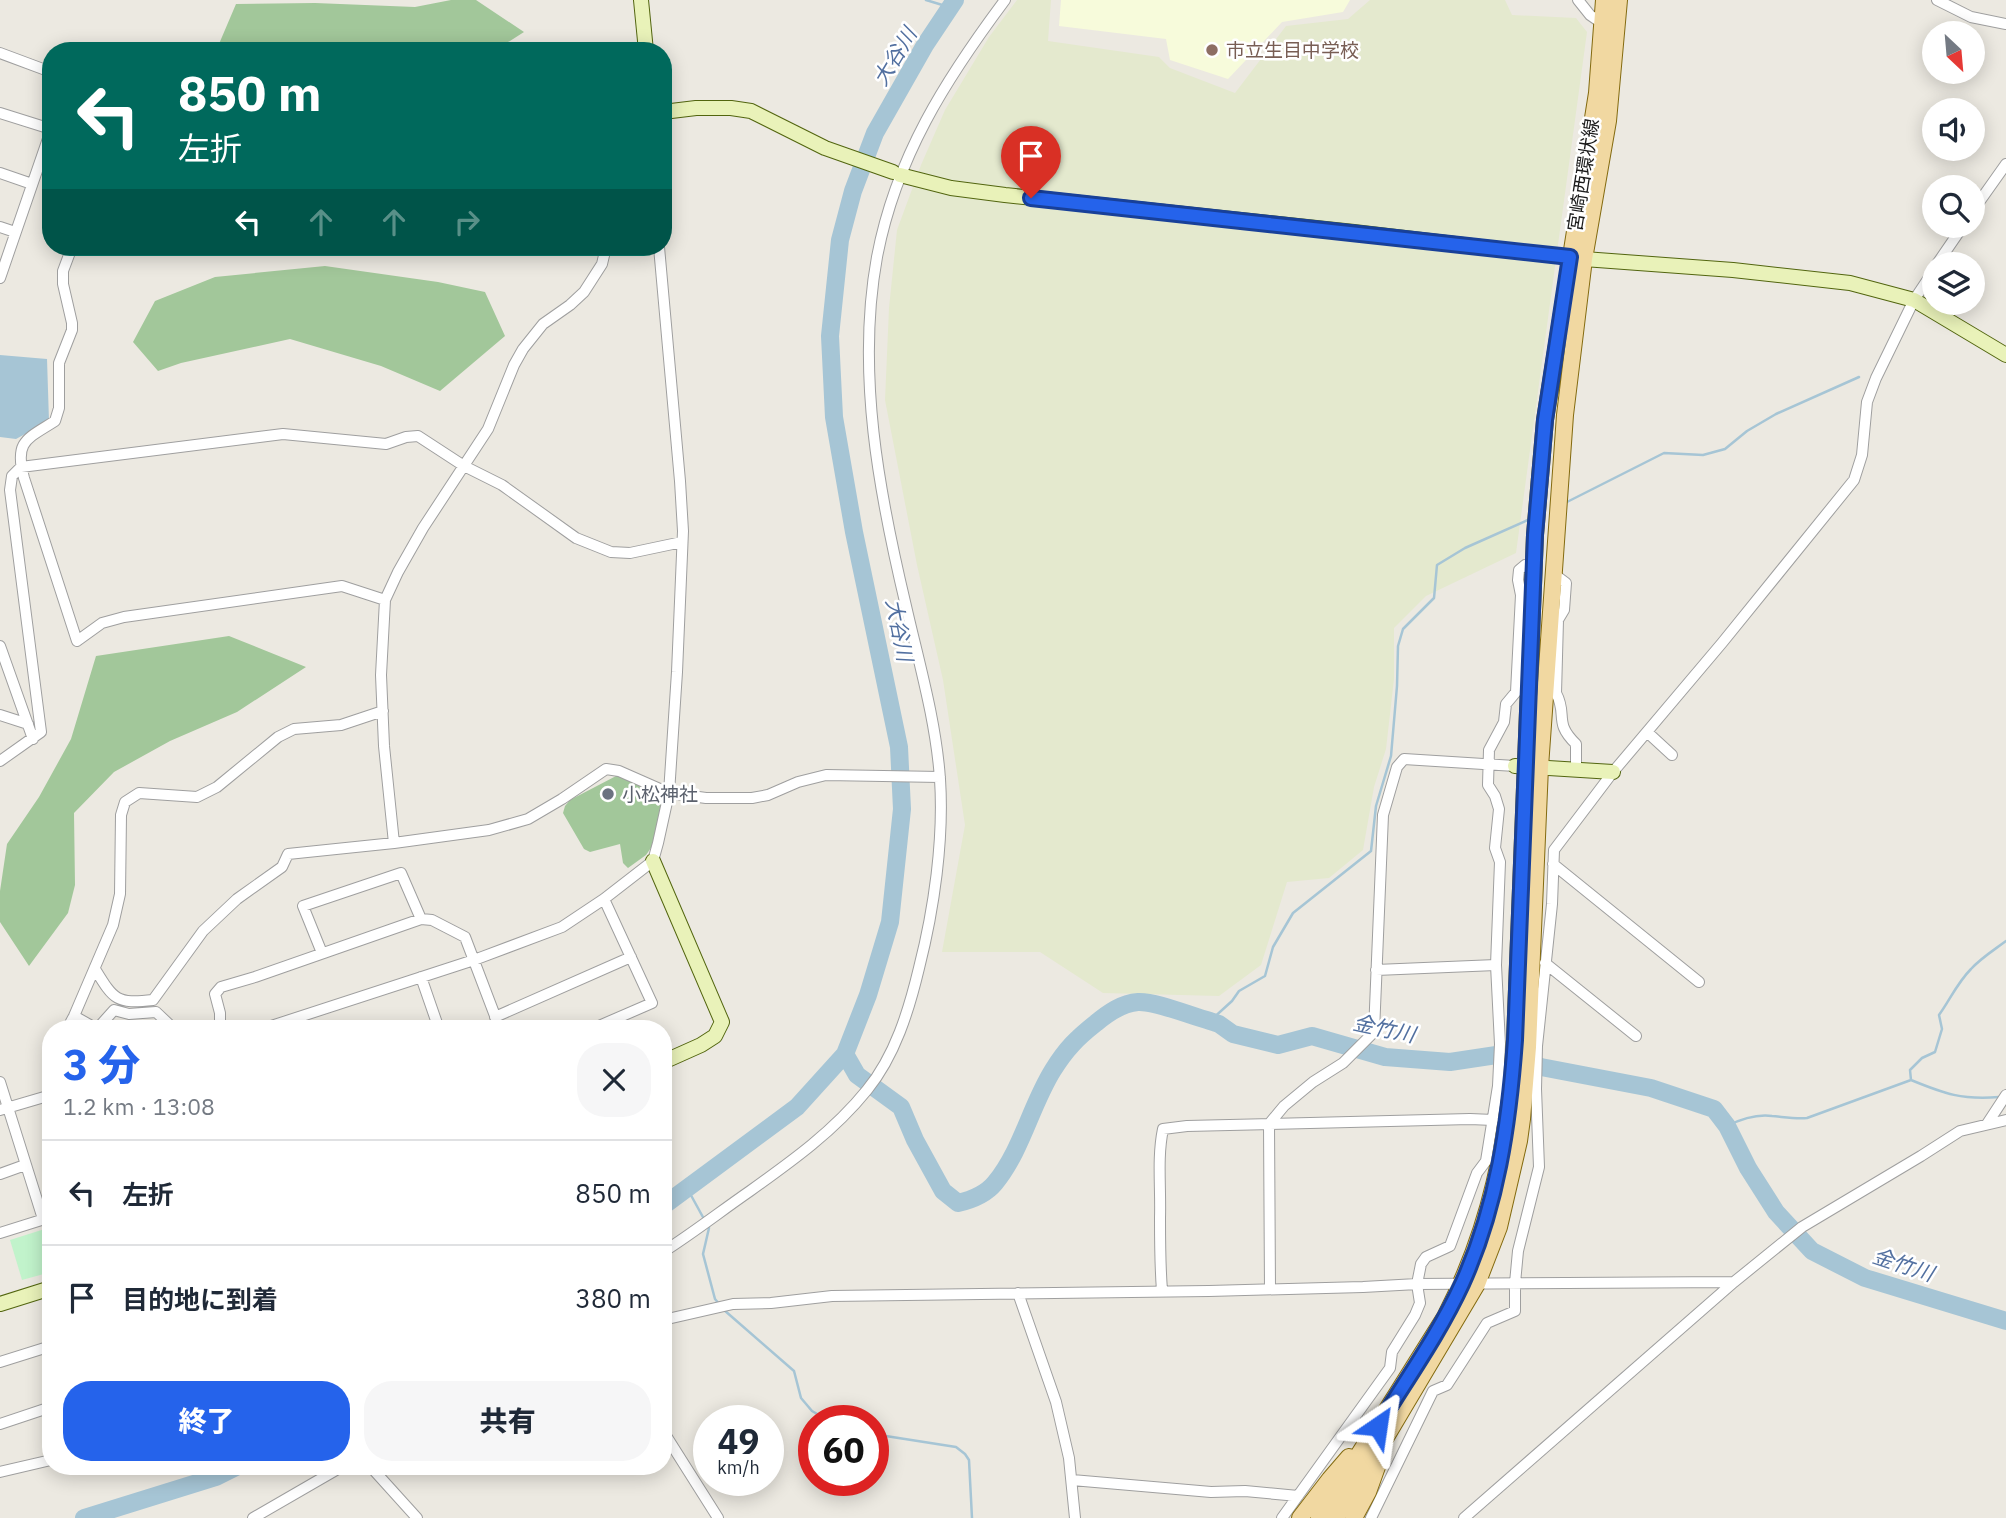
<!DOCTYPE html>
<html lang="ja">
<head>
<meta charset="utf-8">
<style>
  :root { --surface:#fff; --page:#f6f6f7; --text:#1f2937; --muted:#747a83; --line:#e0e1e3; --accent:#2563eb }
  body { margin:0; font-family:"IBM Plex Sans","Noto Sans JP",sans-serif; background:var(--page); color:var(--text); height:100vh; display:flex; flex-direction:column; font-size:26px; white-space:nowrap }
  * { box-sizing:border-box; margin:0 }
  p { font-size:23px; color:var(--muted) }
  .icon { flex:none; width:38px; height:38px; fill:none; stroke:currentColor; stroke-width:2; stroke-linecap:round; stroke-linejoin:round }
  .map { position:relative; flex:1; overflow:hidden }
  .side { position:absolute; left:42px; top:1020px; width:630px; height:455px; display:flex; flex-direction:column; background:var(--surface); border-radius:28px; box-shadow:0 4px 18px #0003 }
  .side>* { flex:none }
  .guide { position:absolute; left:42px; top:42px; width:630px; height:214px; border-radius:28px; box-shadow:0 4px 18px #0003; background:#00695c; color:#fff; overflow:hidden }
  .needle { width:46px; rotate:154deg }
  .buttons { position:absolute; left:1922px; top:21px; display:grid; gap:14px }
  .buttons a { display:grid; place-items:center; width:63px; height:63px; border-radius:50%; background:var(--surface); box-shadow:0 4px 18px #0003; font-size:35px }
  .speed { position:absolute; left:693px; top:1405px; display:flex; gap:14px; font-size:35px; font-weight:700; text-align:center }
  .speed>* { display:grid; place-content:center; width:91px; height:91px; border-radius:50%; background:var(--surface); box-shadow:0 4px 18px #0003; line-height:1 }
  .speed small { font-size:18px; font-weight:400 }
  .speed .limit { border:10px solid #d22; background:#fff; color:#111 }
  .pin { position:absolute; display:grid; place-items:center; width:60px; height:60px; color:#fff; margin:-72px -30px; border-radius:50% 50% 50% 0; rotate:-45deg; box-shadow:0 0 7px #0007 }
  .pin .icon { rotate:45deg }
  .me { position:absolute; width:77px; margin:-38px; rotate:32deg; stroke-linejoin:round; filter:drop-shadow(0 0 5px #0008) }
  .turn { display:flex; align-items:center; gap:24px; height:147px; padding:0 21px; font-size:32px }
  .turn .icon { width:91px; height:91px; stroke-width:2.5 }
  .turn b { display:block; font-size:49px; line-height:60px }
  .lanes { display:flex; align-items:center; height:66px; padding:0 21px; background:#0003; justify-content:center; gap:35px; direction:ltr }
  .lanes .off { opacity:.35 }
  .round { display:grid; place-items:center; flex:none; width:74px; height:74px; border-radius:28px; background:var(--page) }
  .summary { display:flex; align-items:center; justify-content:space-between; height:119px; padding:0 21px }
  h1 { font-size:42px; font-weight:800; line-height:52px; color:var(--accent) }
  .button { display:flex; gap:14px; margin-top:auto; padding:14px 21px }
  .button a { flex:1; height:80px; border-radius:28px; background:var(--accent); color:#fff; font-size:28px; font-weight:800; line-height:80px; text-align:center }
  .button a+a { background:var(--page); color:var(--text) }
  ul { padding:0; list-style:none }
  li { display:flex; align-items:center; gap:21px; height:105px; padding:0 21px; border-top:2px solid var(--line) }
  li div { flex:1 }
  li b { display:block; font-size:26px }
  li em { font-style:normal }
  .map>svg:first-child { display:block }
</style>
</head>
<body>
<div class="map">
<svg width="2006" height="1518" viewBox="0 0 2006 1518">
  <rect width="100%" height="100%" fill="#ece9e1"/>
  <path fill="#f7fbdb" d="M1061,0h289l-7,12 -61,10 -54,57 -58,-19 -4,-21 -107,-13z"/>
  <path fill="#e4e9ce" d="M1017,0h34l-3,41 111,16 11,11 65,25 51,-67 62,-7 22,-19h135l7,15 64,3 11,14 -71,521 -90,43 -32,32v51l-8,70 -12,38 -11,63 -34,28 -42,4 -26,83 -42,31 -116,-3 -63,-41h-98l23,-127 -22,-145 -26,-115 -32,-165 4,-92 8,-78 24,-65 24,-55 44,-73z"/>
  <path fill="#a2c79a" d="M451,0h25l48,32 -30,19h-278l20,-47 79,-1 100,4z
    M325,266l113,16 47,10 20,44 -65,55 -59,-25 -91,-27 -109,24 -23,8 -25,-29 22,-41 60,-24z
    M229,636l77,31 -69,45 -67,29 -56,31 -40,41 1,72 -7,28 -39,53 -29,-44v-31l7,-47 32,-47 32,-58 25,-83z
    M618,775l7,1 37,22 -7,44 -9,13 -18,13 -5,-5 -3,-19 -30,8 -6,-3 -21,-36 2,-7 5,-6z"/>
  <path fill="#c1f3cb" d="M51,1227v45l-29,8 -12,-40z"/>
  <path fill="#a6c5d5" d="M0,355l47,4 2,62 -33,18 -16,-2z"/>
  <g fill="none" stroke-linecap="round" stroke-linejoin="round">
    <path stroke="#a6c5d5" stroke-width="2.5" d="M926,0l23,7
      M1565,503l99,-50 39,2 22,-6 22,-18 29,-17 83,-37
      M1210,1021l22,-20 7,-10 26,-15 8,-29 20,-34 78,-62 5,-45 15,-50 6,-70 1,-40 5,-17 31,-31 3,-33 28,-17 65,-29
      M1911,1080l-1,-10 12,-12 13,-6 7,-23 -3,-14c11,-15 18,-32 32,-46 10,-11 23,-19 35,-28
      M1727,1126c14,-7 30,-12 45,-10 12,1 23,3 35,2l104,-38c34,14 51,20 88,17
      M687,1188l17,31
      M707,1225l2,3 -6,26 12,45 5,6
      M724,1310l70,61 7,27 11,13 17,10
      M873,1434l83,13 9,7 4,6 3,58"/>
    <path stroke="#a6c5d5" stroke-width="18" d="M845,1054l12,21 44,32 14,33 28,51 15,12c13,-3 28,-9 37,-20 27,-33 36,-78 58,-113 13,-21 24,-32 43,-47 12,-10 26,-20 42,-21 18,-1 53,14 72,19l9,3 14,10 45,11 34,-9 73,21 65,5 53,-8 14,3 24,10 110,21 63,21 13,17 21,42 28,44 36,39 53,27 141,43
      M663,1206l134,-99 48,-53 23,-59 22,-73 12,-113 -3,-62 -45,-215 -20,-115 -4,-81 10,-96 13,-49 22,-58 50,-88 30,-45
      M84,1518l132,-41 22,-11"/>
    <g stroke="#9f9f9f" stroke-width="12">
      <path id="street" d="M1578,0l12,15 13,9
        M1937,0l34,17 35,7
        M0,53l51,19
        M0,113l51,16
        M0,173l32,11
        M1972,212l34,-48
        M0,227l15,5
        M72,247l-9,24v13l9,39v7l-13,33v45l-4,13c-28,18 -41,20 -31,57l53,163 25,-18 22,-6 218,-31 43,14
        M1937,264l26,-38
        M0,278l51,-148
        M1554,574l12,9 -2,27 -6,10 -2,73c12,22 -3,29 20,51v26
        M0,646l33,93
        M0,715l28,9
        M1647,732l25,23
        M0,761l41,-29 -31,-242 2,-14 9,-9 262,-33 103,10 20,-7 12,-1 46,30 38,19 74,53 35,14 19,1 52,-11
        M394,843l-10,-97 -3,-71 4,-75 13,-28 25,-44 65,-99 26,-64 9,-16 20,-25 27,-19 14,-13 18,-28 4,-17
        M1553,864l146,118
        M322,953l-19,-47 98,-33 20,46
        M1545,963l91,73
        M95,969c19,31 21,35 58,31l50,-69 34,-32 45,-32 6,-13 106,-11 95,-13 39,-11 34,-20 44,-30 13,2 50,22 37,5h46l16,-3 30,-13 28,-7 114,2
        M1376,970l120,-5
        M421,977l18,52
        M74,1016l23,13 17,-19 15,4 27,-2 18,17
        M495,1017l136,-60
        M67,1029l7,-13 39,-91 7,-31 1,-79 4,-13 14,-9 58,4 20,-10 61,-50 16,-8 47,-4 42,-14
        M220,1029v-16l-5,-19 6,-7 34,-10 166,-58 11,1 33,17 35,92
        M262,1029l212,-69 88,-33 42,-28 49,-38 5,-18 11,-50 8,-121 6,-141 -3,-50 -21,-234
        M592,1029l60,-26 -48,-104
        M0,1082l43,137
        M0,1110l51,-15
        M1987,1124l19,-29
        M0,1174l25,-9
        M0,1233l51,-16
        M663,1252c30,-19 58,-41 87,-61 42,-30 84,-60 117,-101 28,-34 42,-80 52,-122 15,-59 25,-128 21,-189 -4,-58 -21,-116 -34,-173 -27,-113 -50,-234 -29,-349 19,-100 69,-178 128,-257
        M1270,1289l-1,-165 15,-18 29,-24 30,-19 31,-31 9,-217 14,-48 7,-8 111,7
        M1162,1290c-2,-24 -2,-48 -2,-72 1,-30 -3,-60 3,-89l24,-3 283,-7 23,1
        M1018,1293l38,109 13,56 6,60
        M663,1320l70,-16 38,-1 61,-7 377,-5 154,-4 54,-3 317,-2
        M0,1362l51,-16
        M0,1424l51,-17
        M663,1431l55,87
        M370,1466l47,52
        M0,1472l51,-12
        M1072,1480l139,12 34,-1 53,5
        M253,1518l90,-52
        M1282,1518l108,-150 2,-16 23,-37 5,-12 -3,-19 4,-20 5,-7 24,-11 27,-73 9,-12 12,-75 2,-42 -4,-79 4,-103 -5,-14 4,-39 -4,-13 -7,-11 1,-35 15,-28 2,-18 10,-12 5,-97 -3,-15 1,-10 6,-5h9
        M1371,1518l62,-127 14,-6 40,-62 28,-12v-28l3,-32 21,-84 -3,-78 1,-43 15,-142 2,-54 59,-78 109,-129 132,-163 8,-25 5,-53 9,-24 38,-78 20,-30
        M1464,1518l270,-236 68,-55 119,-71 39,-25 46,-11"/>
    </g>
    <g stroke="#52650f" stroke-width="16">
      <path id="secondary" d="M641,0l5,51
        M663,112l33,-4h35l20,3 74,37 68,24
        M900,175l51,13 54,7 349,37 230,27 149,11 117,13 64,17 92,55
        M1515,766l98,6
        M653,861l69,161 -7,14 -14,9 -38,17
        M0,1304l51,-16"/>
    </g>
    <g stroke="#836a0f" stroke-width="18">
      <path id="primary" d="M1300,1518l30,-39 19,-22
        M1319,1518l126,-201c47,-92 62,-175 70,-277l20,-505 10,-115 52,-327 7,-93
        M1336,1518l15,-22 126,-212 22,-57 20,-86 3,-22 6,-72 12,-280 25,-352 19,-156 24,-138 11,-121
        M1354,1518l14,-26 10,-28"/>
    </g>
    <use href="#street" stroke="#fff" stroke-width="10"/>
    <use href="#secondary" stroke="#e9f2b9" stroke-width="14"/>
    <use href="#primary" stroke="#f1d8a1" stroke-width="16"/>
  </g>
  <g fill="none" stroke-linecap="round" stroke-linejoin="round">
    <g stroke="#184099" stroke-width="18">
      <path id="route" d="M1031,198l539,59 -25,163 -10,115 -20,505c-6,84 -18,167 -53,244 -23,50 -56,96 -84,142"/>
    </g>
    <use href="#route" stroke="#2563eb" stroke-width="12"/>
  </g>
  <circle fill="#8d6e63" stroke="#fff" stroke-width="2.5" cx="1212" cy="50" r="7"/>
  <circle fill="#6b7280" stroke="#fff" stroke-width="2.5" cx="608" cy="794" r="7"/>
  <g text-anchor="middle" stroke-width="5" stroke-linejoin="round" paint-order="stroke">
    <g font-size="19" fill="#785e54" stroke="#fff" text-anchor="start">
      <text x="1226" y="57">市立生目中学校</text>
    </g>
    <g font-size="19" fill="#1b1b1b" stroke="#fff">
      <text transform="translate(1583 175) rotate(-81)" y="7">宮崎西環状線</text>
    </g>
    <g font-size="19" fill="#5b616d" stroke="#fff" text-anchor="start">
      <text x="622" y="801">小松神社</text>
    </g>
    <g font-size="21" font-style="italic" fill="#5270a0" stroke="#fff">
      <text transform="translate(895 57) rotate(-59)" y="7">大谷川</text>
      <text transform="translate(899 630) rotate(79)" y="7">大谷川</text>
      <text transform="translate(1384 1029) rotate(12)" y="7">金竹川</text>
      <text transform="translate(1903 1265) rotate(18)" y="7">金竹川</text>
    </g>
  </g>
</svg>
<div class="buttons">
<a><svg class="needle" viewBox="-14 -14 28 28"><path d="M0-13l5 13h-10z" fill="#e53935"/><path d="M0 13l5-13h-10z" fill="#747a83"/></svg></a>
<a><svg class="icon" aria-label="sound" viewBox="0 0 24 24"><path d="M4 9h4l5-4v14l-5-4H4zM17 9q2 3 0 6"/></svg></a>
<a><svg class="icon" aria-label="search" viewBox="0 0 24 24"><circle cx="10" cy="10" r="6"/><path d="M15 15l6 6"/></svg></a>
<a><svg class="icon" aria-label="layers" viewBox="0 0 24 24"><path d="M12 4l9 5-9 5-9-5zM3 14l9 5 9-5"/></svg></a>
</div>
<div class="speed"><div>49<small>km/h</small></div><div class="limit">60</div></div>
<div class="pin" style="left:1031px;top:198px;background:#d93025"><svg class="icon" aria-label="arrive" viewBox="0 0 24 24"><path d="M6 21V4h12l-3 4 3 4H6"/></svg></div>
<svg class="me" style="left:1378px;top:1426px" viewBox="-20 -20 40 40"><path d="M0-17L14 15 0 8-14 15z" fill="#2563eb" stroke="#fff" stroke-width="4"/></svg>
<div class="guide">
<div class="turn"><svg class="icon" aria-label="left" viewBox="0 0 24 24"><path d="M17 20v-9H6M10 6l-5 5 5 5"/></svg><div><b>850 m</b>左折</div></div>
<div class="lanes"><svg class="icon" aria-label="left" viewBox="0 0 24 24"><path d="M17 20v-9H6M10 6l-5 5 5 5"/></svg><svg class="icon off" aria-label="ahead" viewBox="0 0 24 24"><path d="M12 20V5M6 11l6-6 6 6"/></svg><svg class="icon off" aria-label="ahead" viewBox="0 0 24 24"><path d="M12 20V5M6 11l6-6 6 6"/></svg><svg class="icon off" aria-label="right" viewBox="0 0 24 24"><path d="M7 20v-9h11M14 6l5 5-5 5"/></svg></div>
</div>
<section class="side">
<div class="summary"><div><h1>3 分</h1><p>1.2 km · 13:08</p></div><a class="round"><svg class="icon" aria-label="close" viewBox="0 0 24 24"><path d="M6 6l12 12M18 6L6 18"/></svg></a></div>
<ul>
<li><svg class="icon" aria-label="left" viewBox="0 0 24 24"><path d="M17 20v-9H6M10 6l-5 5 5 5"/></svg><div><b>左折</b></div><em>850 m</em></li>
<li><svg class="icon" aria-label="arrive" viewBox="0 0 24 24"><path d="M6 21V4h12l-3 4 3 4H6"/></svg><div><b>目的地に到着</b></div><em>380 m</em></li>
</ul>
<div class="button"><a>終了</a><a>共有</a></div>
</section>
</div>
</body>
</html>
